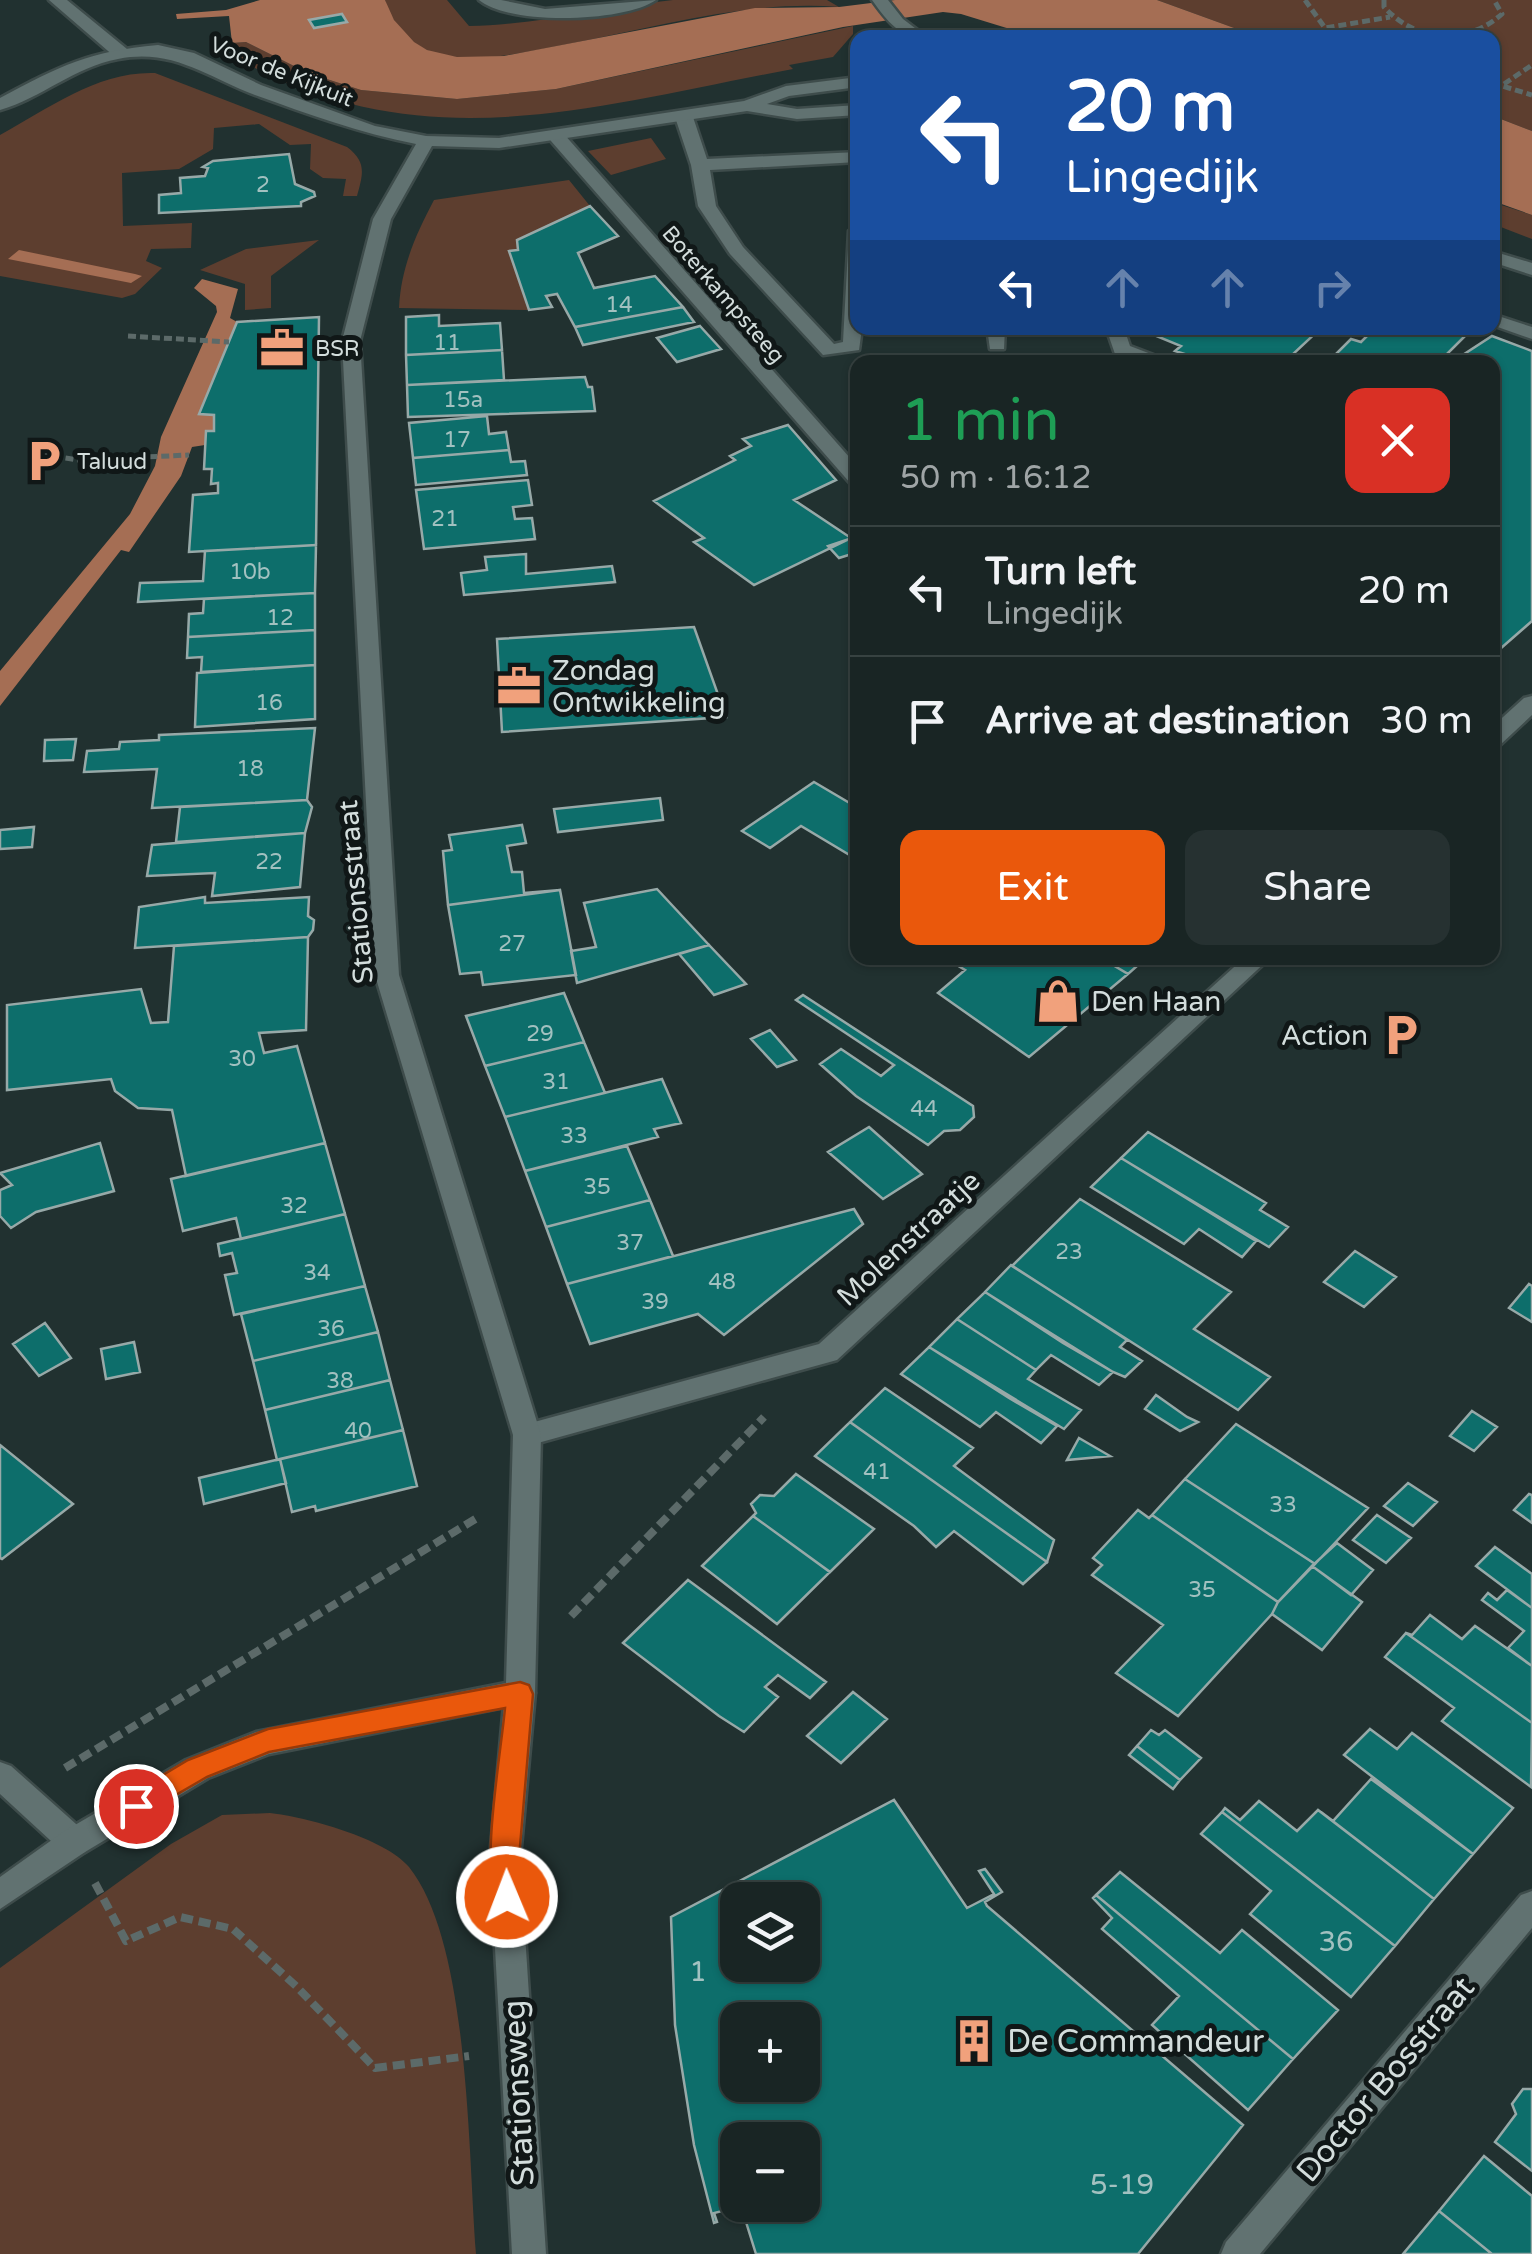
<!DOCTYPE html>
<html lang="en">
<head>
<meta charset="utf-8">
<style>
  :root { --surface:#192524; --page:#263131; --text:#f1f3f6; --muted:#9fa5a6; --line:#374241; --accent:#ea580c }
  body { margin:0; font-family:"Varela Round",sans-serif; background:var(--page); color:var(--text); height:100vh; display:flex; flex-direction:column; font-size:38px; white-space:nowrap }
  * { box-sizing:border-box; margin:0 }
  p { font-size:32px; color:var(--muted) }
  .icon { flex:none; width:55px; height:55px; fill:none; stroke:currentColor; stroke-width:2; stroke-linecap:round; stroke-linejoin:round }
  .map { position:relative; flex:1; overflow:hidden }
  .details { position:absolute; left:850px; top:355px; width:650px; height:610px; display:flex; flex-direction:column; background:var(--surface); border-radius:20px; box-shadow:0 2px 8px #0004,0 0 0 2px var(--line) }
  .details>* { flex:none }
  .guide { position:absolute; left:850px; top:30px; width:650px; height:305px; border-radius:20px; box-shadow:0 2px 8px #0004,0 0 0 2px var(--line); background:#1a4fa0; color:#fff; overflow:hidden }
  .controls { position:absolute; left:720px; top:1882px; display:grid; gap:20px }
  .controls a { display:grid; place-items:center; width:100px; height:100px; border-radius:20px; background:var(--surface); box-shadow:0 2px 8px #0004,0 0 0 2px var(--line); font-size:50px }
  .pin { position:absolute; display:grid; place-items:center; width:85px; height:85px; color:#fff; margin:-42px; border:5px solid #fff; border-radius:50%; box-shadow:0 2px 10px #0007 }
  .me { position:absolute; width:110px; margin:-55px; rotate:359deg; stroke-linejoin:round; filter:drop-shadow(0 0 8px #0008) }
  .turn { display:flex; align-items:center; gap:35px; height:210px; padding:0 50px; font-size:45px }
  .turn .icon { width:130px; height:130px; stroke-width:2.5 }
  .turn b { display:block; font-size:70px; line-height:85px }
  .lanes { display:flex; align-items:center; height:95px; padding:0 50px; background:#0003; justify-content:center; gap:50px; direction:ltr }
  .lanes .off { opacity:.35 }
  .round { display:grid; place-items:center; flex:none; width:105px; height:105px; border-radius:20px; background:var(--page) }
  .headline { display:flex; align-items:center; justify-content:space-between; height:170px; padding:0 50px }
  h1 { font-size:60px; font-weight:600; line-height:75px; color:#1e9e55 }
  .cta { display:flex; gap:20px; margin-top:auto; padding:20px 50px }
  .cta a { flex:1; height:115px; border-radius:20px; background:var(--accent); color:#fff; font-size:40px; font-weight:600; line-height:115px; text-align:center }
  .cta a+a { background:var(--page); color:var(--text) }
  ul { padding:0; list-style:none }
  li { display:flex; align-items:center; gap:30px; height:130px; padding:0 50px; border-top:2px solid var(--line) }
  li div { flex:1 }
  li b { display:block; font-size:38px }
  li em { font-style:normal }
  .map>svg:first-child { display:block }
</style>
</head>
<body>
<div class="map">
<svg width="1532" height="2254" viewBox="0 0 1532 2254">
  <rect width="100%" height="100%" fill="#213130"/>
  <path fill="#5d3e2f" d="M385,0h62l22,26c69,-1 135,-19 204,-26 51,0 104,0 154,0l12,7c-89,-7 -179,19 -266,36 -46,8 -99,24 -144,8 -21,-8 -38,-30 -44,-51z
    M1157,0h375v131l-39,-15 -1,-78 -233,-1z
    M853,26v8l-20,23 -44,8 4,4c-199,37 -373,95 -562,-14l1,-12 14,-1 62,31 53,17 96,9 99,-10z
    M155,73l192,74c20,15 16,27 10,49h-14l3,-17 -23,-1 -13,-9 1,-25 -21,1 -31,-21 -45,4 -1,21 -34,20 -57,4 1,53 69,-3 -1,25 -40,1 -5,12 16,7 -27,26 -13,4 -122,-22v-141c49,-27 98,-64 155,-62z
    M651,138l15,21 -55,16 -23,-24z
    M569,180l21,26 -72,33 11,71 -130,-2c2,-40 16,-72 35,-108z
    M1492,202l40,13v24l-39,-15z
    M319,240l-48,36v32l-26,2v-26l-45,-14 46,-21z
    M270,1813c36,4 115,25 139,54 61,76 59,289 67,387h-476v-286l171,-124 51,-29z"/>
  <path fill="#a56e54" d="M260,0h125l9,20 20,22 13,8 30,7 47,-1 251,-48 84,-1 56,-7h262l102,37h-223l-75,-23 -18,-2 -100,15 -287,62 -99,10 -96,-9 -53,-17 -62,-31 -14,1 -3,-27 -52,3 -1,-5 50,-4z
    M1493,116l39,15v84l-39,-14z
    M19,250l116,24 7,2 -11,7 -123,-24z
    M202,279l36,10 -8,29 7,4 -38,91 15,2v16h-8l-1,14 -13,2 -11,29 -52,76 -8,-2 -121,156v-35l130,-157 25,-48 6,-29 56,-125 -1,-6 -22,-18z"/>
  <path fill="#0d6e6b" stroke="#97a9a8" stroke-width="2.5" fill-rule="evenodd" d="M342,14l5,8 -33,6 -5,-8z
    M289,154l6,30 19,8 1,4 -14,6v4l-142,7v-18l22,-2 -1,-15 25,-2 3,-8 -5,-1 10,-6z
    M590,206l28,30 -40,17 16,35 61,-12 28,31 -108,20 -18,-33 -11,2 6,11 -23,3 -20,-59 9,-1 -1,-10z
    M683,307l11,15 -111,23 -8,-18z
    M439,315v11l61,-3 2,27 -96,5v-38z
    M319,317l-3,228 -127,7 4,-57 25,-2v-10l-7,1 1,-15h-8l2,-38h8v-16l-15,-1 38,-92z
    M700,326l21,23 -44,13 -20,-24z
    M1137,328h184l-31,29 -14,-2 -1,7h-51l-33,-6 -16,-5 6,-5z
    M1375,328h86l5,7 -27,27h-111l23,-23 10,3z
    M1492,336l40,15v270l-40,35v-294h-40z
    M502,350l2,30 -97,5 -1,-30z
    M585,377l3,10h4l3,24 -187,6 -1,-32z
    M487,416l2,18 17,-2 3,18 -96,8 -4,-35z
    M788,425l48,55 -42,20 57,38 -97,47 -60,-43 10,-4 -50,-37 81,-41 -5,-4 21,-10 -8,-7z
    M509,450l2,12 14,-1 2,14 -111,10 -3,-27z
    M528,480l4,25 -19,2 2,12 17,-1 3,21 -111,10 -8,-59z
    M858,536v16l-19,6 -11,-12z
    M316,545l-1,48 -177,9 2,-19 63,-2 2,-30z
    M526,554v20l86,-8 3,16 -151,13 -3,-22 26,-3 -2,-13z
    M315,593v37l-127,7 1,-23 14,-1 1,-14z
    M694,627l32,90 -224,15 -5,-93z
    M315,630v35l-114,7 1,-15 -15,1 1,-21z
    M315,665v54l-120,8 2,-54z
    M315,728l-8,72 -155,8 5,-39 -73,3 3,-21 32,-2 1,-7 39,-2v-5z
    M76,739l-3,21 -29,1 1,-21z
    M814,782l44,26v52l-57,-34 -31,22 -28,-17z
    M660,798l3,22 -105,12 -4,-23z
    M307,800l5,7 -7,26 -129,9 4,-35z
    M522,825l4,18 -19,3 5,26h10l2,21 36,-3 -112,15 -5,-54 9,-1 -3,-15z
    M34,827l-2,20 -32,2v-19z
    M305,833l-5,54 -88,9 3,-23 -68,3 5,-31z
    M657,889l52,56 -132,38 -6,-32 25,-4 -12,-44z
    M560,890l16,85 -93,10 -2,-13 -21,2 -12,-69z
    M205,897v6l104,-6 -1,19 6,4 -1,10 -5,7 -173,11 4,-41z
    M308,937l-2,93 -47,3 5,20 33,-7 28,97 -139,33 -14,-66 -34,-2 -23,-17 -4,-12 -104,11v-85l134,-16 10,34 17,-1 6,-76z
    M709,945l1,1 36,38 -32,11 -35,-41z
    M945,958h156l27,16 -99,83 -91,-64 27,-23z
    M1101,958h45l-18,16z
    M564,993l20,49 -99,24 -19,-50z
    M803,995l170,111 1,11 -14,13 -16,1 -16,14 -72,-49 -36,-32 21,-15 40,27 13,-11 -98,-65z
    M770,1030l26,30 -19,7 -26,-28z
    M584,1042l21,51 -100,24 -20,-51z
    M662,1079l19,44 -27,6 4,8 -133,34 -20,-54z
    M869,1127l53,47 -39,25 -55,-47z
    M1148,1132l118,71 -6,7 28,17 -19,20 -148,-89z
    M100,1143l14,48 -78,21 -25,16 -11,-12v-26l12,-5 -12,-12z
    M325,1143l20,71 -104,25 -5,-21 -53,13 -12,-52z
    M627,1146l23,54 -104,27 -21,-56z
    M1121,1158l135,83 -14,16 -43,-28 -15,15 -93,-57z
    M1080,1199l151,93 -37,37 76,48 -32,33 -226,-144z
    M650,1200l23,56 -106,28 -21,-57z
    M854,1209l9,15 -139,111 -26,-21 -108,30 -23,-60z
    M345,1214l20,72 -131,29 -9,-40 12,-2 -5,-20 -12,3 -2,-12z
    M1355,1251l41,26 -32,30 -40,-25z
    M1011,1265l116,75 -7,7 22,14 -17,16 -12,-5 -128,-80z
    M1529,1284l3,2v36l-23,-14z
    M365,1286l13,46 -125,29 -12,-47z
    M985,1292l78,51 50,29 -14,13 -48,-30 -15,15 -79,-51z
    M957,1319l79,51 -8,9 53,31 -17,19 -135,-82z
    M45,1323l26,35 -32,18 -26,-32z
    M378,1332l12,48 -125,30 -12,-49z
    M134,1342l6,30 -34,7 -5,-30z
    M929,1347l80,51 48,28 -16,17 -45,-31 -16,15 -79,-53z
    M390,1380l13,50 -126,30 -12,-50z
    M885,1388l88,60 -19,18 100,74 -7,22 -197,-140z
    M1156,1395l31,22 11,5 -18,9 -35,-22z
    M1472,1411l25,16 -23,24 -24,-15z
    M850,1422l197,140 -24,22 -69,-53 -18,16 -22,-21 -99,-70z
    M1236,1424l132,84 -53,56 -130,-85z
    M403,1430l14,56 -101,25 -1,-5 -23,6 -12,-53z
    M1079,1438l31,18 -43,4z
    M0,1445l73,59 -71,55 -2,-1z
    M280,1459l6,24 -82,21 -5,-26z
    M796,1474l78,55 -44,43 -77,-56 3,-3 -5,-9 9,-9 14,1z
    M1185,1479l130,85 -37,38 -126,-87z
    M1408,1483l29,19 -24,24 -29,-20z
    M1529,1494l3,1v28l-18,-13z
    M1138,1510l11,8 3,-3 126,87 -6,12 -94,102 -62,-43 47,-48 -71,-50 10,-10 -9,-7z
    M1377,1515l34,23 -25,25 -33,-23z
    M753,1516l77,56 -53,52 -75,-58z
    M1337,1543l36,27 -22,25 -39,-29z
    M1495,1547l37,27v34l-56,-42z
    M1312,1566l50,36 -40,48 -50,-36 6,-12z
    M688,1580l138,102 -16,16 -32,-23 -13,12 13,10 -34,35 -25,-16 -96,-73z
    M1507,1590l25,18v58l-24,-18 16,-17 -42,-31 6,-7 9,7z
    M1430,1615l32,24 13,-13 57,40v57l-126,-90 6,2z
    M1406,1633l126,90 -1,64 -89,-66 12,-13 -69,-51z
    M853,1692l34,27 -46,44 -34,-27z
    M1370,1729l27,20 15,-16 101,75 -40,46 -129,-99z
    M1151,1730l8,5 6,-5 36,28 -21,22 -43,-34z
    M1137,1746l43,34 -7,9 -44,-34z
    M1371,1779l102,75 -39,45 -113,-87 12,9z
    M894,1800l73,108 27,-14 -15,-23 6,-2 17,23 -17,10 2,4 256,219 -105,129h-382l-15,-48 -27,7 3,9 -3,1 -20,-78 -19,-120 -4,-108zM738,1900h64v65h-64zM738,2020h64v65h-64zM738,2140h64v65h-64z
    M1259,1801l38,30 21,-21 116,89 -39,47 -173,-134 3,-4 15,12z
    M1222,1812l173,134 -44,51 -101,-83 21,-23 -70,-57z
    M1120,1872l100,81 22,-23 96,80 -45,49 -197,-164z
    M1096,1895l197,164 -45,51 -96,-85 27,-29 -77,-67 10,-11 -19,-20z
    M1523,2089h9v82l-37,-29 21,-28 -4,-10z
    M1484,2156l48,40v58h-40l-53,-43z
    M1439,2211l53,43h-89z"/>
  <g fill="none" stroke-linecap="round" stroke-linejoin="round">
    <g stroke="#3e4c4b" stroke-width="5">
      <path id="service" d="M684,112l9,5 14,42 151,-7v10l-148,8 6,36 27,41 91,97 9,-2 6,-111 9,-5v102h4l-3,22 -36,5 -93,-101 -32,-48 -7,-41 -16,-48z
        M987,328h18l-1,21h-14z
        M1106,328h18l6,18 42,16h-29l-28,-8z"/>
    </g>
    <g stroke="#3e4c4b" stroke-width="5">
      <path id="minor" d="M49,0h18l60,49v8h-12z
        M479,0h22l44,9 111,-9c-31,22 -146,26 -177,0z
        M872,0h16l15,19 25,19c-29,0 -40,-16 -56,-38z
        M557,132l6,1 295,334v19l-7,-2 -300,-343 -3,-4z
        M1492,314l40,13v12l-40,-14z
        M1532,696v19l-32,30 -8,2v-20l32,-29z
        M1244,958h26l-433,402 -310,86 -10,-3 -4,-8 4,-8 10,-3 292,-80z
        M520,1680l10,4 5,9 -15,165 26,396h-34l-22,-396 15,-165 5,-9z
        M0,1762l11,4 74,66 4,10 -4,10 -11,4 -11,-4 -63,-58z
        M1532,1891v37l-272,326h-39l5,-12 295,-347z"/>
    </g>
    <g stroke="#3e4c4b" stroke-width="5">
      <path id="tertiary" d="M158,45l36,8 67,32 114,41 51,10 73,2 245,-37 42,-15 72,-9v10l-69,9 -22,8 30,5 61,-4v10l-61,4 -50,-8 -248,37 -67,-2 -41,73 -31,122 39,634 142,460 -6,258 -5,9 -261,52 -61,24 -123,74 -85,57v-32l63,-45 123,-72 70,-28 250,-49 7,-248 -138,-460 -33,-634 31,-122 43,-75c-56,-11 -108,-30 -161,-49 -48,-18 -82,-47 -137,-36 -44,8 -76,39 -118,51v-12c60,-32 89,-47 158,-53z
        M1492,251l40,12v12l-40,-13z"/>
    </g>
    <path stroke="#5c6a69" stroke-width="5" stroke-dasharray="8 4" stroke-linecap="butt" d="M1305,0l20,28 65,-11
      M1384,0v7c32,35 82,39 118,7l-8,-14
      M1492,83l40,12
      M1504,84l28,-19
      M128,336l101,6
      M30,452l48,8 111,-5"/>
    <path stroke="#5c6a69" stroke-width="8" stroke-dasharray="12 6" stroke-linecap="butt" d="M571,1616l193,-199
      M65,1768l412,-250
      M95,1883l31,58 54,-24 53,12 63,57 79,82 94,-12"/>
    <use href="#service" fill="#617271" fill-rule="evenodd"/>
    <use href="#minor" fill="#617271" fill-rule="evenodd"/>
    <use href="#tertiary" fill="#617271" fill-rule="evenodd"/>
  </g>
  <path fill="#ea580c" stroke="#983908" stroke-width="2.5" d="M520,1682l9,3 4,9 -14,164 2,39 -4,9 -10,4 -10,-4c-17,-38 4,-153 8,-198l-236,44 -62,25 -71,41 -10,-4 -4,-8 4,-9 62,-37 80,-31z"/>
  <defs>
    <g id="office-bare" transform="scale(3.45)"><path d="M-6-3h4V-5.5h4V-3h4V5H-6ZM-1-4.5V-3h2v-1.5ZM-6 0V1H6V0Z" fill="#f1a17c" stroke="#101717" stroke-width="2.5" paint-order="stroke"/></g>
    <g id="parking-bare" transform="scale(3.45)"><path d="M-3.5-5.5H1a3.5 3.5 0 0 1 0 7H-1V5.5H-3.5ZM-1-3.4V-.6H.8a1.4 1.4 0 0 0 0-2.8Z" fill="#f1a17c" stroke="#101717" stroke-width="2.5" paint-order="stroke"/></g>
    <g id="shop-bare" transform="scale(3.45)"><path d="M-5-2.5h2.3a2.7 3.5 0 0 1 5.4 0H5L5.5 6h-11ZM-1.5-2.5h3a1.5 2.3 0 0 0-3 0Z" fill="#f1a17c" stroke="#101717" stroke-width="2.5" paint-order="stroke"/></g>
    <g id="building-bare" transform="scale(3.45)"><path d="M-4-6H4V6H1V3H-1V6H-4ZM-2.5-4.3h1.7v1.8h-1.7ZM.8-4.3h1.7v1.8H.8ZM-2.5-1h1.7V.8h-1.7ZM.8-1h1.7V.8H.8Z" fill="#f1a17c" stroke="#101717" stroke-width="2.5" paint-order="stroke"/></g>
  </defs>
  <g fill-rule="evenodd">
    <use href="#office-bare" x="282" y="348"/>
    <use href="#parking-bare" x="44" y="461"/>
    <use href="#office-bare" x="519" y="686"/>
    <use href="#shop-bare" x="1058" y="1001"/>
    <use href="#parking-bare" x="1401" y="1035"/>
    <use href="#building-bare" x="974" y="2041"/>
  </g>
  <g text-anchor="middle" stroke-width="10" stroke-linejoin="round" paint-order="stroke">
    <g font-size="22" fill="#d3dddc" stroke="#101717">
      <text transform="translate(282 71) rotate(22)" y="8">Voor de Kijkuit</text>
      <text transform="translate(724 294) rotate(49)" y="8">Boterkampsteeg</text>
    </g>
    <g font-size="22" fill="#a2c1c0">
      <text x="263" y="192">2</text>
      <text x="619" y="312">14</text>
      <text x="447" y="350">11</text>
      <text x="463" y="407">15a</text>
      <text x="457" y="447">17</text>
      <text x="445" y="526">21</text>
      <text x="250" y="579">10b</text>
      <text x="280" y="625">12</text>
      <text x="269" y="710">16</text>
      <text x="250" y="776">18</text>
      <text x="269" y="869">22</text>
      <text x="512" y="951">27</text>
      <text x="540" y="1041">29</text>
      <text x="242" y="1066">30</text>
      <text x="556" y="1089">31</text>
      <text x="924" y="1116">44</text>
      <text x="574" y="1143">33</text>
      <text x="597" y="1194">35</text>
      <text x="294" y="1213">32</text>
      <text x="630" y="1250">37</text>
      <text x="1069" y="1259">23</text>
      <text x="317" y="1280">34</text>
      <text x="722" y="1289">48</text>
      <text x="655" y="1309">39</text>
      <text x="331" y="1336">36</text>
      <text x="340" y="1388">38</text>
      <text x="358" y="1438">40</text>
      <text x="877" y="1479">41</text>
      <text x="1283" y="1512">33</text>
      <text x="1202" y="1597">35</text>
    </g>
    <g font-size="22" fill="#d3dddc" stroke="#101717" text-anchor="start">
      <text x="315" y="356">BSR</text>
      <text x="77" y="469">Taluud</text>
    </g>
    <g font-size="28" fill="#d3dddc" stroke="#101717" text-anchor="start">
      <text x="552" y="680">Zondag<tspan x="552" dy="32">Ontwikkeling</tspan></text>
      <text x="1091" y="1011">Den Haan</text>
      <text x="1368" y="1045" text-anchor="end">Action</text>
    </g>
    <g font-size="28" fill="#d3dddc" stroke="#101717">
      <text transform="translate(355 892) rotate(-95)" y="10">Stationsstraat</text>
      <text transform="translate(908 1238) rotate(-43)" y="10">Molenstraatje</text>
    </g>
    <g font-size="28" fill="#a2c1c0">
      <text x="1336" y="1951">36</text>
      <text x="698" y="1981">1</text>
      <text x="1122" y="2194">5-19</text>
    </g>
    <g font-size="32" fill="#d3dddc" stroke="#101717" text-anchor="start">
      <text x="1007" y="2052">De Commandeur</text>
    </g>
    <g font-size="32" fill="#d3dddc" stroke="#101717">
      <text transform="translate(1385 2079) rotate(-50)" y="11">Doctor Bosstraat</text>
      <text transform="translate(518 2093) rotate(-93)" y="11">Stationsweg</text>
    </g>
  </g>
</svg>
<div class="controls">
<a><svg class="icon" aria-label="layers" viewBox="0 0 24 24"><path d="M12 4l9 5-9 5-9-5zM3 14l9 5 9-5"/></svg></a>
<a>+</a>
<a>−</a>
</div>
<div class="pin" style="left:136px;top:1806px;background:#d93025"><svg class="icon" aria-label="arrive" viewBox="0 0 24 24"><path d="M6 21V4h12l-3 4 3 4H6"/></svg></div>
<svg class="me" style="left:507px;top:1897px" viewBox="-20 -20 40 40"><circle r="17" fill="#ea580c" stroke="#fff" stroke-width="3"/><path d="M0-11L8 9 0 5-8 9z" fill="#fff"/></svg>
<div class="guide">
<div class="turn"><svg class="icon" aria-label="left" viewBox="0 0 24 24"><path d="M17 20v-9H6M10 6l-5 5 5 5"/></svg><div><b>20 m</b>Lingedijk</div></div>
<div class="lanes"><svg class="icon" aria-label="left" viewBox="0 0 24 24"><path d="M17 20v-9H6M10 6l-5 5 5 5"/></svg><svg class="icon off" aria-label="ahead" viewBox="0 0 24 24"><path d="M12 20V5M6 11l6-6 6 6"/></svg><svg class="icon off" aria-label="ahead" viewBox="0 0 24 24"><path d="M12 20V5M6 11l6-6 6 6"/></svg><svg class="icon off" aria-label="right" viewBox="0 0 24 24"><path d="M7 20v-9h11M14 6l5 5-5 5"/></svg></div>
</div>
<section class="details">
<div class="headline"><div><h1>1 min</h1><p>50 m · 16:12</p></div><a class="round" style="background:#d93025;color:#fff"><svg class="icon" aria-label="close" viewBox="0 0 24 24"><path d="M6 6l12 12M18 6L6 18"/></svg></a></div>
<ul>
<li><svg class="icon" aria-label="left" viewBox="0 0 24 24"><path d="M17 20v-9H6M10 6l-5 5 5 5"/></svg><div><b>Turn left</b><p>Lingedijk</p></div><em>20 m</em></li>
<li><svg class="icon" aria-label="arrive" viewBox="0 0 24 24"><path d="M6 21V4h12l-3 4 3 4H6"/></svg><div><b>Arrive at destination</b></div><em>30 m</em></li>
</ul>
<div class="cta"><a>Exit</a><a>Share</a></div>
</section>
</div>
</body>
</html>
